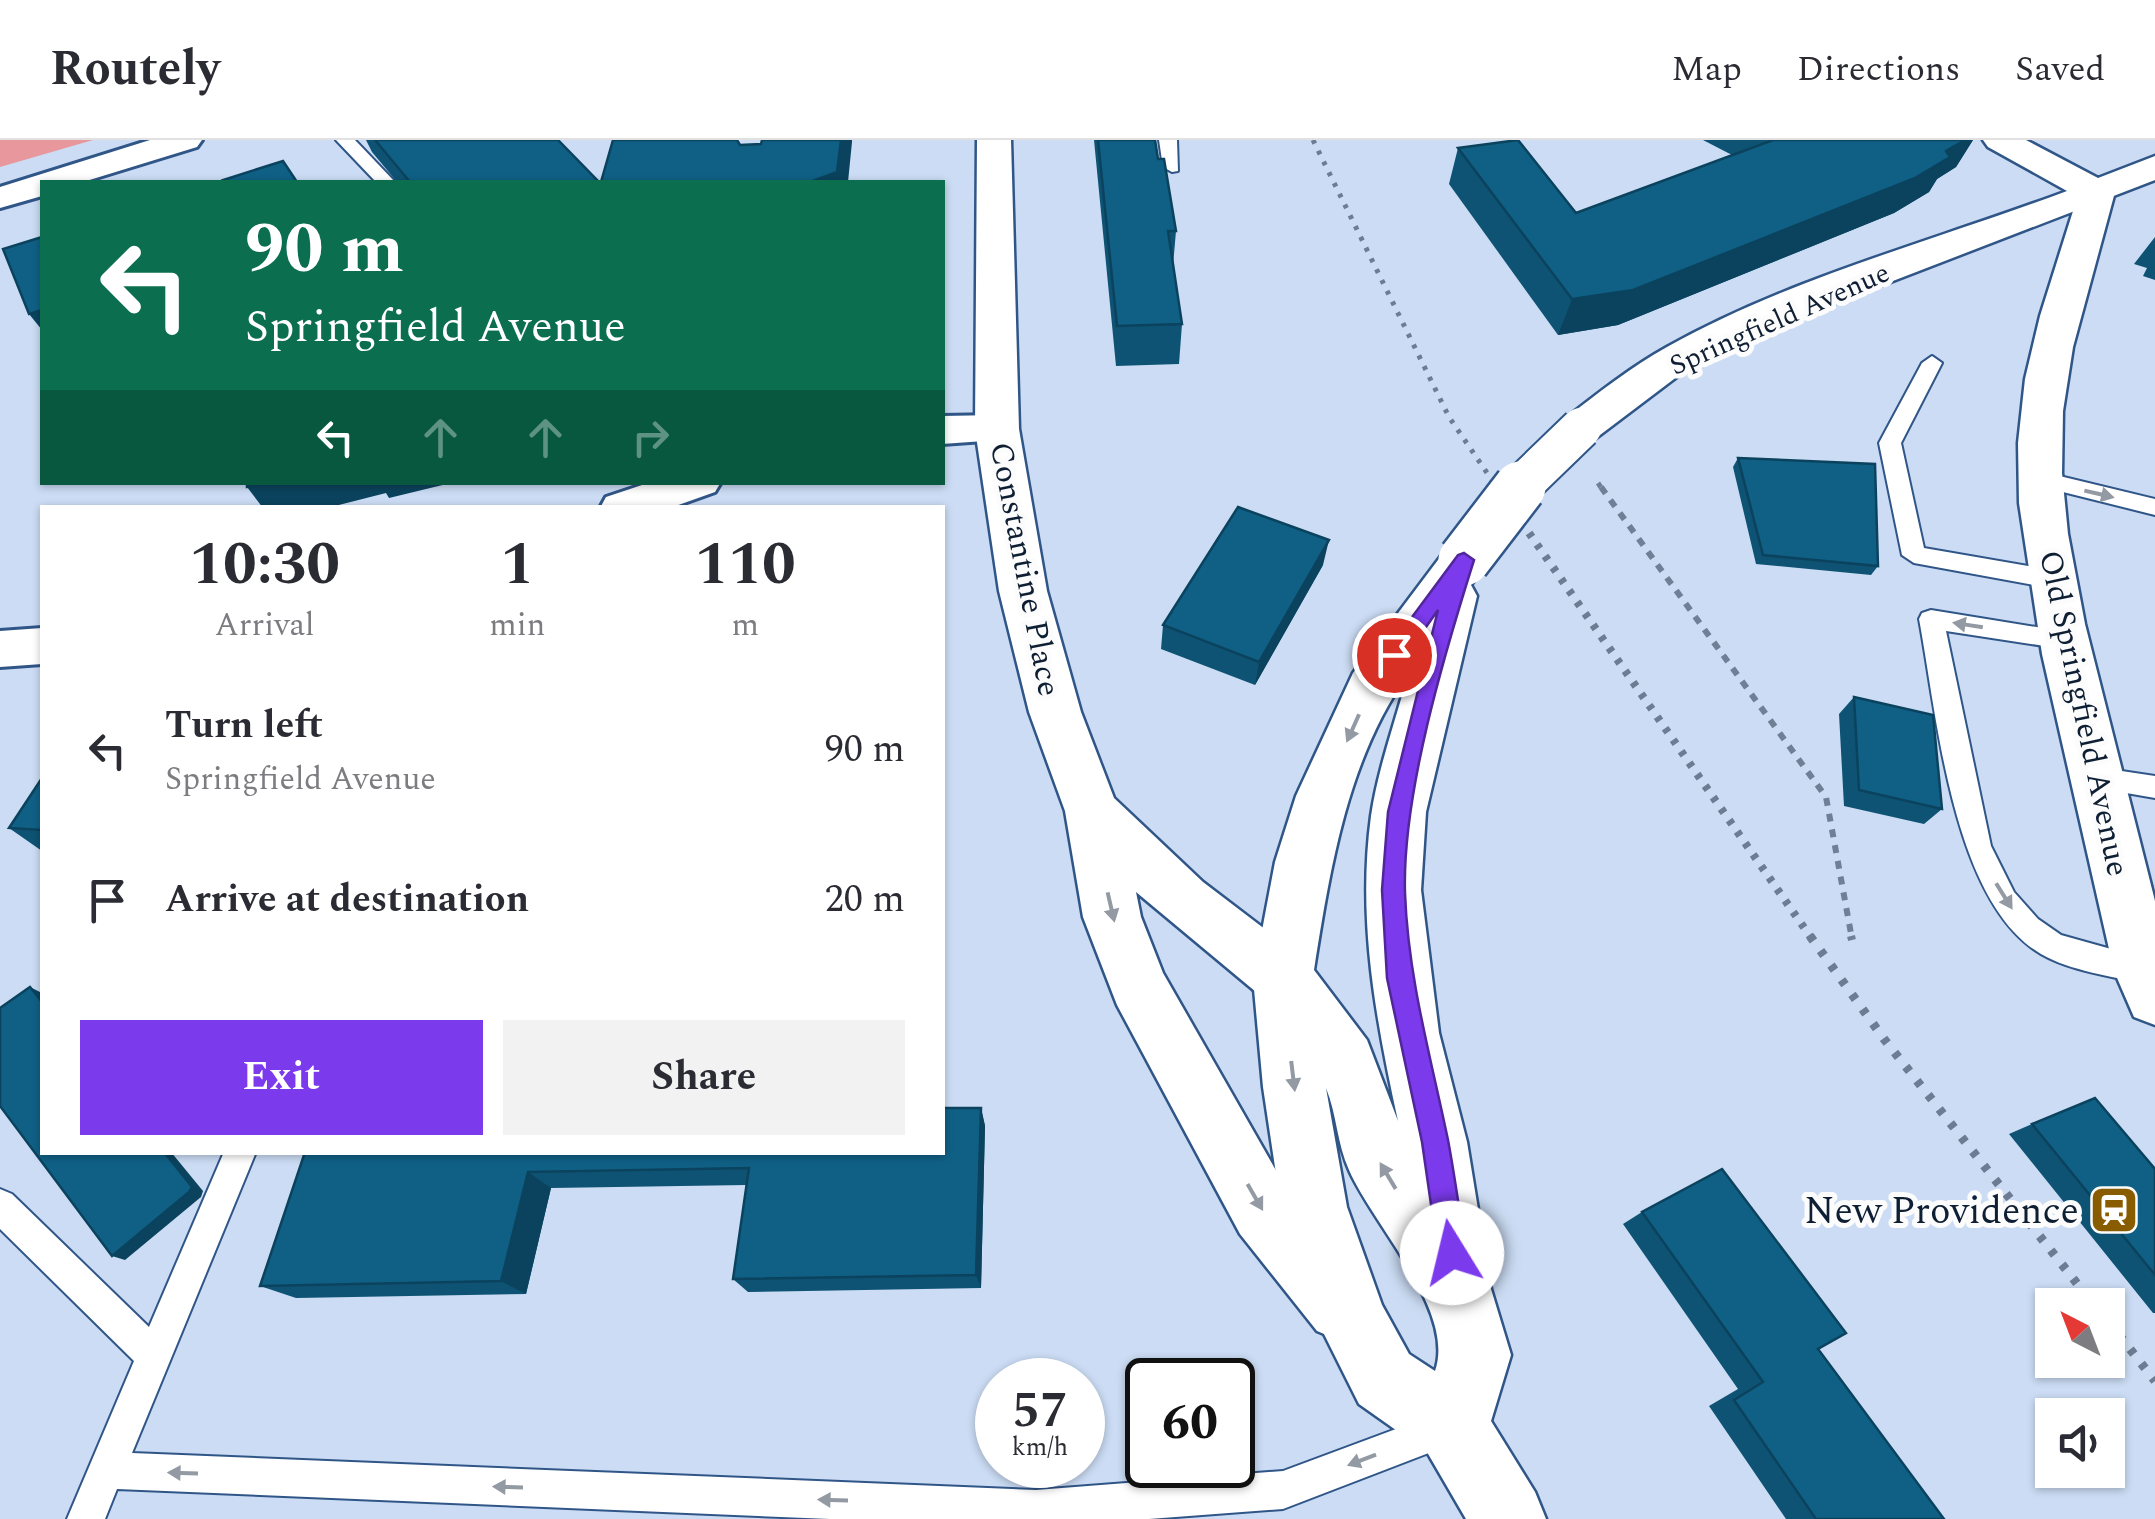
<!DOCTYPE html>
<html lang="en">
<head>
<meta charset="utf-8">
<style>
  :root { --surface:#fff; --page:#f2f2f3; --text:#2b2b33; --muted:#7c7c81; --line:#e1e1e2; --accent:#7c3aed }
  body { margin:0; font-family:Spectral,serif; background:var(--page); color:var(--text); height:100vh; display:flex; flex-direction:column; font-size:38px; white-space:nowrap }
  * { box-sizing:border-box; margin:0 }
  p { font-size:32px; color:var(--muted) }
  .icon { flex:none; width:55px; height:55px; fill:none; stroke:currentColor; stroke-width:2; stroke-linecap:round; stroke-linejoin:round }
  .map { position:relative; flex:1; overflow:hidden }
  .sheet { position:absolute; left:40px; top:365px; width:905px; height:650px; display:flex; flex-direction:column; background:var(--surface); border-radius:0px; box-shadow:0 2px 8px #0004 }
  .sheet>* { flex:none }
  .guide { position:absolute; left:40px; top:40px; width:905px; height:305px; border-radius:0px; box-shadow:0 2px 8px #0004; background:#0b6e4f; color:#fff; overflow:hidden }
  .needle { width:65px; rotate:318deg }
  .tools { position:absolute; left:2035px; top:1148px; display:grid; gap:20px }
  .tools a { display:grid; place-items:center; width:90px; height:90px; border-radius:0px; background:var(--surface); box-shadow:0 2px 8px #0004; font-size:50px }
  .speed { position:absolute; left:975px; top:1218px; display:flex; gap:20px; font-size:50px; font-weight:700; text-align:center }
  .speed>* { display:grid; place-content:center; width:130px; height:130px; border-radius:50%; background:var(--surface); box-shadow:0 2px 8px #0004; line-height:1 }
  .speed small { font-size:25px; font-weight:400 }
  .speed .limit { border:5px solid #111; border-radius:15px; background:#fff; color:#111 }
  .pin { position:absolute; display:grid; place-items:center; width:85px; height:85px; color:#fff; margin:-42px; border:5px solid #fff; border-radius:50%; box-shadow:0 2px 10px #0007 }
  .me { position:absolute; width:110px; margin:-55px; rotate:351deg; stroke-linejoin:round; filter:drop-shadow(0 0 8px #0008) }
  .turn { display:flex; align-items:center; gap:35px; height:210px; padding:0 40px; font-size:45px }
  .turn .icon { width:130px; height:130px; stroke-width:2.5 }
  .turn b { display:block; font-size:70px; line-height:85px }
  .lanes { display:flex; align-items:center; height:95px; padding:0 40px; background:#0003; justify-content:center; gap:50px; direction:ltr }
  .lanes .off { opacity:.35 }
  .eta { display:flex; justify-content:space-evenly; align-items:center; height:170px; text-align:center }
  .eta b { font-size:60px; font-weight:700; line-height:70px }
  .action { display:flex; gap:20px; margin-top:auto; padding:20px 40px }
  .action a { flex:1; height:115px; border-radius:0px; background:var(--accent); color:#fff; font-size:40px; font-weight:700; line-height:115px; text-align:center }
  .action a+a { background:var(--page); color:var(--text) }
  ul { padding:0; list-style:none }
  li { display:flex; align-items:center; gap:30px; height:150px; padding:0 40px }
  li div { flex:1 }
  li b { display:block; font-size:38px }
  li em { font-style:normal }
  header { display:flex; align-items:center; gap:60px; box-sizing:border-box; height:140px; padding:0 50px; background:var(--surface); border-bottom:2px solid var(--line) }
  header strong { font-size:48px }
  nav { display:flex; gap:55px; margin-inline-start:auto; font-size:35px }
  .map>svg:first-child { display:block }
</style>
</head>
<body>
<header>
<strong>Routely</strong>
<nav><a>Map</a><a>Directions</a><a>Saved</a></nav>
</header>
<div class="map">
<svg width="2155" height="1379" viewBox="0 0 2155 1379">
  <rect width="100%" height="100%" fill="#cbdcf4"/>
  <path fill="#e8979c" d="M0,0h93l-93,27z"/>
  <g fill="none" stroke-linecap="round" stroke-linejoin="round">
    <g stroke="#305688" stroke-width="4">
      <path id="service" d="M336,0h19l40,42h-19z
        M1159,0h18l1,31 -6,1 -9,-5z
        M1932,216l10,7 -41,80 23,105 127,22 8,3 4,6 -4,6 -8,3 -137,-25 -12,-8 -23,-112 43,-80z
        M2043,332l112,27v16l-120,-30 -3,-5z
        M1931,470l142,23 3,7 -3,7 -9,2 -118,-18 45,215 23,46 24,27 23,16 93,26v20l-10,3c-32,-8 -74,-13 -103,-30 -89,-52 -104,-240 -122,-335l3,-6z
        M2095,627l60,9v22l-69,-12 -4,-8 4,-8z
        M224,1012h32l-124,301 904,37 247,-19 164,-61 13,5 5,13 -5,13 -177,68 -134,10h-319l-713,-30 -12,30h-38l67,-158 -134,-132v-40l12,5 137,133z"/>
    </g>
    <g stroke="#305688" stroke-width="6">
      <path id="minor" d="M150,0h52l-5,7 -114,35h-41v14l-42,12v-21z
        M997,275l15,4 6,10 -6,10 -70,5v-28z
        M651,342h70l-6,10 -45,16h-70l6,-11z
        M42,488v36l-42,3v-36z"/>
    </g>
    <g stroke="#305688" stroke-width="5">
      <path id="tertiary" d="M977,0h34l8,289 28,162 34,121 33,86 89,84 101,77 9,19 -9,19 -21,8 -21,-8 -126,-105 5,25 22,56 123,215 79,95 10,24 -10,24 -24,10 -24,-10 -77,-97 -123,-229 -34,-88 -18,-106 -36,-99 -30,-121 -24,-162z
        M2097,41l13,3 5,8 -42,155 -10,64 -1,62 6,61 17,90 70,277v124l-21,-8 -20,-46 -72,-317 -23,-151 -1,-60 7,-64 15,-63 39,-124 5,-8z"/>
    </g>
    <g stroke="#305688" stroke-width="5">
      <path id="primary" d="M1983,0h43l72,38 57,-22v24l-392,151 -85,45 -82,62 -15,4 -15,-4 -7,-10 7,-10c32,-25 65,-51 101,-71 125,-70 267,-106 400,-156l-79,-44z
        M1464,403l17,5 7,12 -17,25 6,11 -51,216 -5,78 18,143 28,109 24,147 20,66 -20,66 44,71 11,27h-80l-39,-67 -68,-48 -41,-82 -37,-115 -18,-120 -10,-109 22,-116 21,-66 57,-123 94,-125zM1408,534c-12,46 -30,94 -37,142 -14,104 5,204 27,305l-31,-81 -53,-70c16,-101 33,-210 94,-296zM1326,948c11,27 11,56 23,82 24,55 107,141 86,201l-26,-17 -27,-49 -35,-98z"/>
    </g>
    <path stroke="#6f8096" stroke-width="5" stroke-dasharray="5 5" stroke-linecap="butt" d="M1598,343l4,6"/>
    <path stroke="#6f8096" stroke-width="6" stroke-dasharray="8 8" stroke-linecap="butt" d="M1601,347l225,310 26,142"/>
    <path stroke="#6f8096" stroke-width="8" stroke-dasharray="9 9" stroke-linecap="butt" d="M1851,796l1,4"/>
    <use href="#service" fill="#fff" fill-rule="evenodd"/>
    <use href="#minor" fill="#fff" fill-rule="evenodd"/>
    <use href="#tertiary" fill="#fff" fill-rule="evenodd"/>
    <use href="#primary" fill="#fff" fill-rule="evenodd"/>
    <path stroke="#6c7d93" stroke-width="5" stroke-dasharray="4 8" stroke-linecap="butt" d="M1313,0l136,277 49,72"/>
    <path stroke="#6c7d93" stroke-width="8" stroke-dasharray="5 9" stroke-linecap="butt" d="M1497,347l315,452"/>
    <path stroke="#6c7d93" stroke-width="9" stroke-dasharray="6 12" stroke-linecap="butt" d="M1810,796l74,103 210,266
      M2108,1181l47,60"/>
    <g stroke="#305688" stroke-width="44" stroke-linecap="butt">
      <path id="primary-bridge-far1" d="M1518,349l63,-61"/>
    </g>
    <g stroke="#305688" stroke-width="56" stroke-linecap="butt">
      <path id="primary-bridge" d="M1464,420l56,-73"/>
    </g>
    <use href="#primary-bridge-far1" stroke="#fff" stroke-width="40"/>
    <use href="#primary-bridge" stroke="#fff" stroke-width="51"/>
  </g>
  <path fill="#0e5373" d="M366,0h192l41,42h-202l-25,-30z
    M1094,0h61l3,19 18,72 -3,35 9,58 -3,40 -63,2z
    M1703,0h270l-17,27 -19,12 -8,13 -35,21 -276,112 -60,10 -109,-151 9,-36 118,65 156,-58z
    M2155,97v43l-12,-4 4,-8 -13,-4z
    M1738,318l140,108 -7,9 -115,-11 -23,-97z
    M1323,425l-68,120 -94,-36 2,-24z
    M1854,557l88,112 -18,15 -80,-18 -5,-92z
    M42,638v73l-33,-23z
    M981,968l4,18 -4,162 -233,4 -15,-13 13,-94 -195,3 -25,106 -230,4 -36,-12 45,-134z
    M2032,984l123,45v144h-2l-144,-179z
    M1642,1072l176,137 126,170h-158l-77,-113 29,-17 -115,-165z"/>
  <path fill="#0b435e" d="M841,0h11v2l-4,40h-38z
    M1965,0h8l-17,27 -19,12 -8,13 -35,21 -276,112 -60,10 14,-36 374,-148z
    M42,170v20l-13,-16z
    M268,342h187l-66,16 -3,-5 -59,15h-64l-16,-21z
    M1329,400l-6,25 -68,120 4,-23z
    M30,847l12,6v9z
    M981,968l4,18 -4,162 -5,-13z
    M164,1012h7l32,39 -2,6 -76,63 -13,-4z
    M528,1032l23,16 -25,106 -25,-13z"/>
  <path fill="#106086" stroke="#0b435e" stroke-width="2.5" d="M375,0h183l41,42h-189z
    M613,0h124l3,5 21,-1 1,-4h79l-4,32 -27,10h-209z
    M1098,0h57l3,19h6l12,72h-8l14,93 -65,2z
    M1518,0l58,73 197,-73h192l-19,11 4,6 -35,21 -282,112 -61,9 -114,-151z
    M283,21l14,21h-72l-2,-2z
    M42,97v73l-13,4 -26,-65z
    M1738,318l137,6 3,102 -115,-11z
    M247,342h21l-21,5z
    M1238,367l91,33 -70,122 -96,-37z
    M1854,557l79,18 9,94 -83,-19z
    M42,638v52l-33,-2z
    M30,847l12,15v150h122l28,35 -3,5 -77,64 -112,-150v-98z
    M2095,958l60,71v106l-123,-151z
    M942,968h39l-5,167 -243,4 16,-111 -221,4 -27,109 -241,5 45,-134h637z
    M1722,1029l124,164 -28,16 126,170h-128l-82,-119 29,-18 -121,-170z"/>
  <defs><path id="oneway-solid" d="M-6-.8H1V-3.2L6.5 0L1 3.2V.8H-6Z" transform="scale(2.5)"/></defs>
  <g fill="#939aa3">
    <use href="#oneway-solid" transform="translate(2099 354) rotate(13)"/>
    <use href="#oneway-solid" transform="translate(1968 485) rotate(-171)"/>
    <use href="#oneway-solid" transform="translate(1353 588) rotate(114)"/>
    <use href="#oneway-solid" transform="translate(2004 756) rotate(58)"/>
    <use href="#oneway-solid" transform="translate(1111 767) rotate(77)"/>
    <use href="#oneway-solid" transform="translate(1293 936) rotate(83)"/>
    <use href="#oneway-solid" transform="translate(1388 1036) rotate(-121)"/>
    <use href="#oneway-solid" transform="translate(1255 1057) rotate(60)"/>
    <use href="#oneway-solid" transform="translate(1362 1320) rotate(159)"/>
    <use href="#oneway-solid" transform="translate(183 1333) rotate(-178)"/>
    <use href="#oneway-solid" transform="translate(508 1347) rotate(-178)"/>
    <use href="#oneway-solid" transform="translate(833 1360) rotate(-178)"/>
  </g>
  <path fill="#7c3aed" stroke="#51269a" stroke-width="2.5" d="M1464,413l10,7c-30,95 -72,235 -69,333 3,85 26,165 43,247 7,37 12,75 18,113l-4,10 -10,4 -10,-4 -4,-10 -16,-111 -35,-164 -5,-88 6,-78 50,-202 -36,51h-15l-3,-6 74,-100z"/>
  <defs>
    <g id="station-square" transform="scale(2.5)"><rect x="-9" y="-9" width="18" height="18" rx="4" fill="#895c00" stroke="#fcfcfc"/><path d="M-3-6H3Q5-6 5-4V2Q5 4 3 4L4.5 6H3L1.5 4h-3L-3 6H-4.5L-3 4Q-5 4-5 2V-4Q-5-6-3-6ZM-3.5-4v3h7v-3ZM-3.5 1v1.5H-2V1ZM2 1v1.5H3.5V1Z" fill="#fff"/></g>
  </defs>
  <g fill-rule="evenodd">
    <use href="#station-square" x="2114" y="1070"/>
  </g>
  <g text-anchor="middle" stroke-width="10" stroke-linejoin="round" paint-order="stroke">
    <g font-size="28" fill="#0e1e33" stroke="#fcfcfc">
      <text transform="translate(1779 178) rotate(-24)" y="10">Springfield Avenue</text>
    </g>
    <g font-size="32" fill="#0e1e33" stroke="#fcfcfc">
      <text transform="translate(1026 429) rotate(79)" y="11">Constantine Place</text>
      <text transform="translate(2085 573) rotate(78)" y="11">Old Springfield Avenue</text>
    </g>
    <g font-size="38" fill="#0e1e33" stroke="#fcfcfc" text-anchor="end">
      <text x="2079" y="1083">New Providence</text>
    </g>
  </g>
</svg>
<div class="tools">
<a><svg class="needle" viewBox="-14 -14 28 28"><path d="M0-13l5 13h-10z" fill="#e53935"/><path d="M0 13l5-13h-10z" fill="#7c7c81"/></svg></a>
<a><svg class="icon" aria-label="sound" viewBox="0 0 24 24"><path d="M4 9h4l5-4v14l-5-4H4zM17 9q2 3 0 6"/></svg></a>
</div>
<div class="speed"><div>57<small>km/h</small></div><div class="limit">60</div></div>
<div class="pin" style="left:1394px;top:515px;background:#d93025"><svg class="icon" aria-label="arrive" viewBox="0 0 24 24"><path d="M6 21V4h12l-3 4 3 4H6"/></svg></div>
<svg class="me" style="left:1452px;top:1113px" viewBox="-20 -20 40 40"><circle r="19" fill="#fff"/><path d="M0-13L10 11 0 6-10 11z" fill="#7c3aed"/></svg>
<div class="guide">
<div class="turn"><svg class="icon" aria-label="left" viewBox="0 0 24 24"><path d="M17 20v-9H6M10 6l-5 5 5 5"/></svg><div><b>90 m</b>Springfield Avenue</div></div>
<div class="lanes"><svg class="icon" aria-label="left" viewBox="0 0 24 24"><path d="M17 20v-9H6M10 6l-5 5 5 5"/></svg><svg class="icon off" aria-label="ahead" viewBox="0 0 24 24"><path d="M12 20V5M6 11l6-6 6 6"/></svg><svg class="icon off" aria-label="ahead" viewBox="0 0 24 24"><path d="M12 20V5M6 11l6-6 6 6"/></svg><svg class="icon off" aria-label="right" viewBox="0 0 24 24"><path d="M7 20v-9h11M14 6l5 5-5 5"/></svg></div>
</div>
<section class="sheet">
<div class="eta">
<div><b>10:30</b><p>Arrival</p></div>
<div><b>1</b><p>min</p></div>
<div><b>110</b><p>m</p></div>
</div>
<ul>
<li><svg class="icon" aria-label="left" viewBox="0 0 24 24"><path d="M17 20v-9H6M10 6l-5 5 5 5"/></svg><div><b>Turn left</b><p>Springfield Avenue</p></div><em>90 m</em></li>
<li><svg class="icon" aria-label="arrive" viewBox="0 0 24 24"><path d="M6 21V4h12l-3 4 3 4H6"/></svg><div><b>Arrive at destination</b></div><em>20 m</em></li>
</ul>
<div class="action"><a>Exit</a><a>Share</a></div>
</section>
</div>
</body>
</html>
